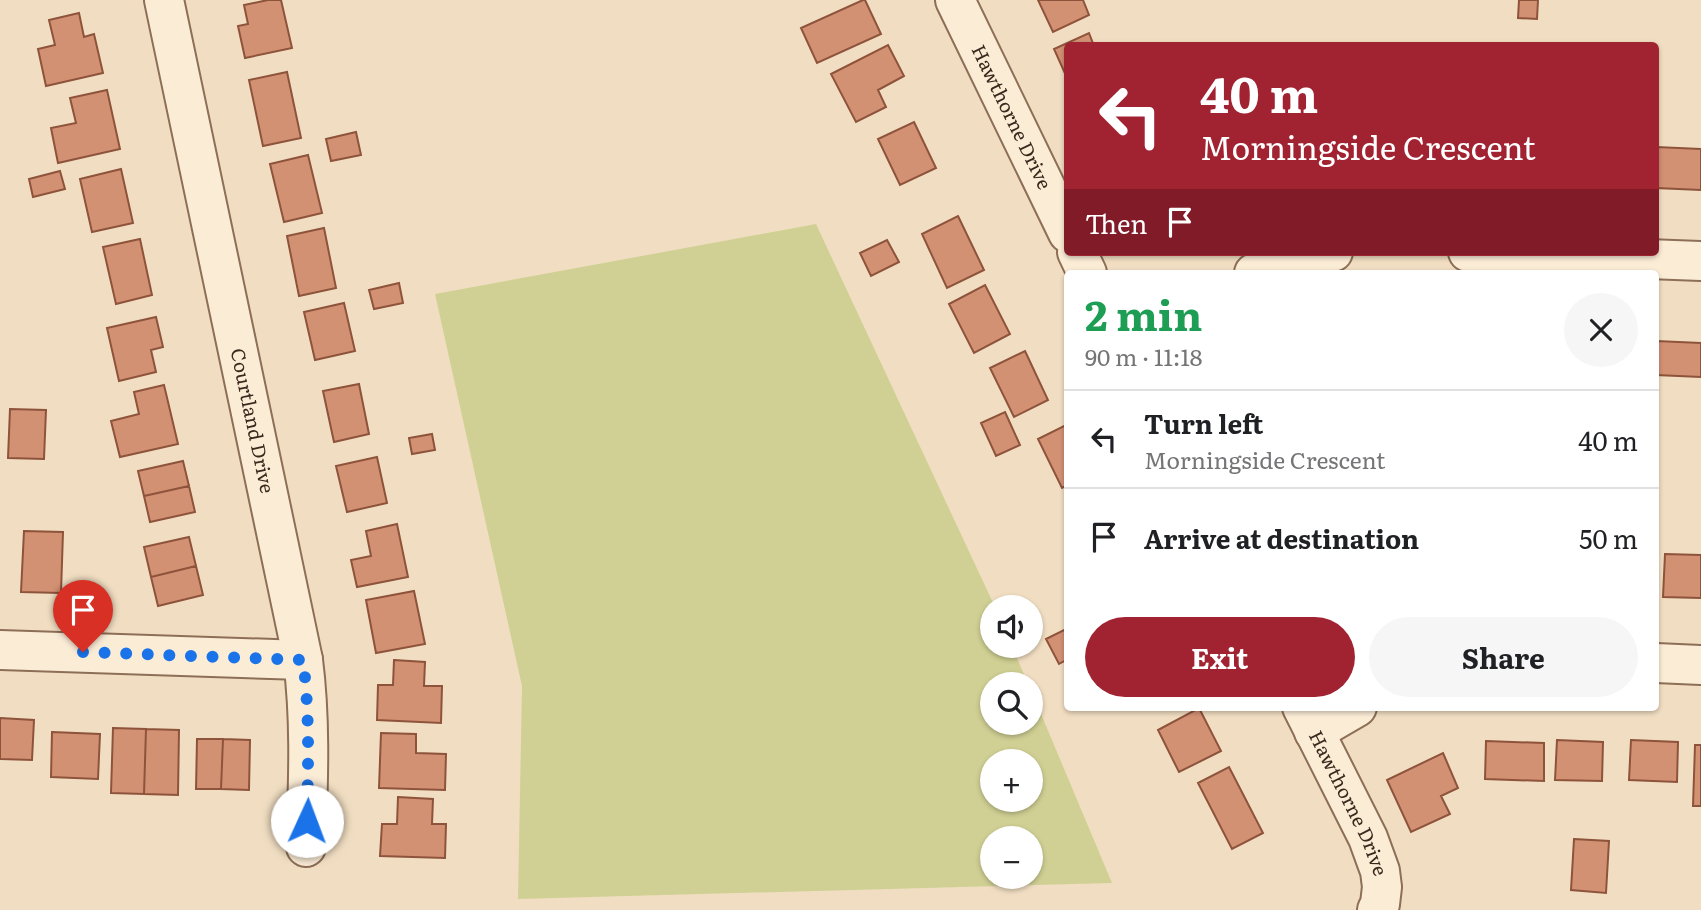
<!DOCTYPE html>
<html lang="en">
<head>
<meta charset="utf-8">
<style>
  :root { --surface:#fff; --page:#f6f6f6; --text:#202124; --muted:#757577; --line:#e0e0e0; --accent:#a12231 }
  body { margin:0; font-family:Literata,serif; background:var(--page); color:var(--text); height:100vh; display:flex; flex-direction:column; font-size:26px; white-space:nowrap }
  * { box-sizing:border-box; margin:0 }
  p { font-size:23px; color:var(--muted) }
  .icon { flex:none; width:38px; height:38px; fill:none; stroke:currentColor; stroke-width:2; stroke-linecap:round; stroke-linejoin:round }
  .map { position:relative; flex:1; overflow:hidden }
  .drawer { position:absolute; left:1064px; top:270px; width:595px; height:441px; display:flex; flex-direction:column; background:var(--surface); border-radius:7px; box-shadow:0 2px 5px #0004 }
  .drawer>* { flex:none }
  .guide { position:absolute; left:1064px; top:42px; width:595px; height:214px; border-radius:7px; box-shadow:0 2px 5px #0004; background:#a12231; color:#fff; overflow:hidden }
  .tools { position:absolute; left:980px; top:595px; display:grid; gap:14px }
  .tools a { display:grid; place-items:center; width:63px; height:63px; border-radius:50%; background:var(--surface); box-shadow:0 2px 5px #0004; font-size:35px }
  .pin { position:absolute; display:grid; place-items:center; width:60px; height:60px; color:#fff; margin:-72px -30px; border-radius:50% 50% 50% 0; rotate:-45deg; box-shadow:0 0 7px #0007 }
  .pin .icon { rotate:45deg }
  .me { position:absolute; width:77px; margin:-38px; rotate:2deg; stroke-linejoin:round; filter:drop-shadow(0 0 5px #0008) }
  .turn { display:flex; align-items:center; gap:24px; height:147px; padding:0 21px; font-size:32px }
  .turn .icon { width:91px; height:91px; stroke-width:2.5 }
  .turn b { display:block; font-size:49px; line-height:60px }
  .then { display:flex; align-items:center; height:66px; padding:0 21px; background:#0003; gap:14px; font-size:26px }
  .round { display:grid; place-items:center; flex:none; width:74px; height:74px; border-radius:37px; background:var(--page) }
  .overview { display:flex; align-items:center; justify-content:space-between; height:119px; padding:0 21px }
  h1 { font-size:42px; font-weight:700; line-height:52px; color:#1e9e55 }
  .cta { display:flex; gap:14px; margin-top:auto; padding:14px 21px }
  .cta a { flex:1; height:80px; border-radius:42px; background:var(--accent); color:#fff; font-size:28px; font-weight:700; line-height:80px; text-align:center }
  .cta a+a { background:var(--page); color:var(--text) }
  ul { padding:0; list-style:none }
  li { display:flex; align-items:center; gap:21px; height:98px; padding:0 21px; border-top:2px solid var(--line) }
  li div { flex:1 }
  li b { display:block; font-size:26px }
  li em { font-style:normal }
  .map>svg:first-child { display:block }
</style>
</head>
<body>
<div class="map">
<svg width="1701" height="910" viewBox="0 0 1701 910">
  <rect width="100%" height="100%" fill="#f1dec2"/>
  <path fill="#d0d094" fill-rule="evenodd" d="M816,224l179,383h-3v39h20l16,38h-36v39h39v-33l81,193 -594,16 4,-213 -87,-392zM992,761h39v39h-39zM992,838h39v39h-39z"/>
  <path fill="#d39174" stroke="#8e533b" stroke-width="2" d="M268,0h13l11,48 -47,10 -7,-32 10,-2 -4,-19z
    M863,0h2l16,34 -64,29 -16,-35z
    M1038,0h45l6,15 -36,17z
    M1519,0h19l-1,19 -19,-1z
    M79,13l5,24 10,-3 9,39 -57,13 -8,-37 17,-4 -6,-25z
    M1089,33l5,13h-26v34l-14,-31z
    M888,45l16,31 -26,14 8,17 -30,15 -25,-48z
    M287,72l14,66 -38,8 -14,-66z
    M107,90l13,59 -62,14 -7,-35 25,-5 -6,-25z
    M914,122l22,46 -36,17 -22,-46z
    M356,132l5,23 -30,6 -5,-22z
    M1656,147l45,2v41l-45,-2z
    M308,155l14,58 -38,9 -14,-58z
    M121,169l12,54 -41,9 -12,-53z
    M60,171l5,18 -32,8 -4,-18z
    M958,216l26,54 -37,18 -25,-54z
    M324,228l12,60 -37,8 -12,-60z
    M140,239l12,56 -36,9 -13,-57z
    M887,240l12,22 -28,14 -11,-23z
    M399,283l4,20 -29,6 -5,-19z
    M985,285l25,49 -36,19 -25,-49z
    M344,303l11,48 -40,9 -11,-48z
    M156,317l7,30 -12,3 5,22 -37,9 -12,-53z
    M1656,341l45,2v34l-45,-2z
    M1025,351l23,49 -34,17 -24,-49z
    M359,384l10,50 -35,8 -11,-51z
    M164,385l14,59 -58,13 -9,-36 28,-7 -5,-22z
    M10,409l36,1 -2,49 -36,-1z
    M1005,412l15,33 -24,11 -15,-33z
    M1068,424v61l-6,3 -24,-49z
    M432,434l3,16 -23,4 -3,-16z
    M377,457l10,46 -40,9 -11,-46z
    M183,461l6,25 -45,10 -6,-25z
    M189,486l6,26 -45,10 -6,-26z
    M397,524l11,53 -51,10 -6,-27 20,-4 -5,-25z
    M24,531l39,1 -2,61 -40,-1z
    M189,537l7,29 -45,11 -7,-30z
    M1665,554l36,1v43l-38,-1z
    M196,566l7,29 -45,11 -7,-29z
    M414,591l11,53 -49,9 -10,-53z
    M1068,628v31l-9,5 -13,-25z
    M394,660l31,2 -1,24h18l-1,37 -64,-3 1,-35h15z
    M1199,708l22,43 -42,21 -21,-42z
    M0,718l34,2 -2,40 -32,-1z
    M113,728l33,1 -2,65 -33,-1z
    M146,729l33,1 -1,65 -34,-1z
    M52,732l48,2 -2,45 -47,-2z
    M381,733l35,1v19l30,1 -1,36 -66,-2z
    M197,739h26l-2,50h-25z
    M223,739l27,1 -1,50 -28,-1z
    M1557,740l46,2 -1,39 -47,-1z
    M1631,740l47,2 -1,40 -48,-2z
    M1486,741l58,2v38l-59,-2z
    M1695,745h6v61h-8z
    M1443,753l15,35 -17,8 9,18 -39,18 -24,-52z
    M1229,767l34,66 -31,16 -34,-66z
    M398,797l35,2 -1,25h14l-1,34 -65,-2 2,-32h15z
    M1574,839l35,2 -3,52 -35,-3z"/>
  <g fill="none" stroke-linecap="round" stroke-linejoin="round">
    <g stroke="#8d6e57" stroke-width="42">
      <g id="minor">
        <path id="s1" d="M164,0l139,660c8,62 5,125 3,187"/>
        <path id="s2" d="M955,0l113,233"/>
        <path d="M1077,252l10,21"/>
        <path d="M1468,252l233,9"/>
        <path d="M1254,273l44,-16 35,-5"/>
        <path d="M0,650l303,10"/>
        <path d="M1656,663l45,2"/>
        <path id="s3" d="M1302,707l66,131 12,33 2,16 -2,17 -3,6"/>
        <path d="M1314,732l43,-25"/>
      </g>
    </g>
    <use href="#minor" stroke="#fbecd6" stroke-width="38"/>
  </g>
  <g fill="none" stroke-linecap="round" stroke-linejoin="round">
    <path stroke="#1a73e8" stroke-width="12" stroke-dasharray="0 21.6" d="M83,652l220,8c7,54 5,107 4,161"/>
  </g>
  <g text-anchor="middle" stroke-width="5" stroke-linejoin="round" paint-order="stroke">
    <g font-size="19" fill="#3b281d" stroke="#f8e9d2">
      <text dy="7" stroke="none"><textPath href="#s2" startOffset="130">Hawthorne Drive</textPath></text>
      <text dy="7" stroke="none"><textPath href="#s1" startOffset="430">Courtland Drive</textPath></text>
      <text dy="7" stroke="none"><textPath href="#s3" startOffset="107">Hawthorne Drive</textPath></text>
    </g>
  </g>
</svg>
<div class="tools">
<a><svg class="icon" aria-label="sound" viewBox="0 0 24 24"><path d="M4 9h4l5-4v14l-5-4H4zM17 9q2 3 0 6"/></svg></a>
<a><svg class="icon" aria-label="search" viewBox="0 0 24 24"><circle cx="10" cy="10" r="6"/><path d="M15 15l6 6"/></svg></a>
<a>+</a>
<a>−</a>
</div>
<div class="pin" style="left:83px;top:652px;background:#d93025"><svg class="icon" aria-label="arrive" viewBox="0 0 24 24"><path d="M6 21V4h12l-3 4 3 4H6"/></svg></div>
<svg class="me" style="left:307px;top:821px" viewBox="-20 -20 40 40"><circle r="19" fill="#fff"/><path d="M0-13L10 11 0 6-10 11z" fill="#1a73e8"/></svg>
<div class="guide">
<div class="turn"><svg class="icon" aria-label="left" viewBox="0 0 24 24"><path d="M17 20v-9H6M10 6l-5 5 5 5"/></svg><div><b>40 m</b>Morningside Crescent</div></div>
<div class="then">Then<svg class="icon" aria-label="arrive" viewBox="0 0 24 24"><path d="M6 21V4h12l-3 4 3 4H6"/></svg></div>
</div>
<section class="drawer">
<div class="overview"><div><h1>2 min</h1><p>90 m · 11:18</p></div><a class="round"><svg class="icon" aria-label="close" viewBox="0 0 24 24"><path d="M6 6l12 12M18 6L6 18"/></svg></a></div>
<ul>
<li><svg class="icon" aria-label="left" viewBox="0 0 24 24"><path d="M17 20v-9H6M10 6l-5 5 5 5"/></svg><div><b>Turn left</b><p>Morningside Crescent</p></div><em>40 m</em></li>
<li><svg class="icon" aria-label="arrive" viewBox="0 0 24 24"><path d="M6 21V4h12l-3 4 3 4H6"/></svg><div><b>Arrive at destination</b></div><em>50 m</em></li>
</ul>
<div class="cta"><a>Exit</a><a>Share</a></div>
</section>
</div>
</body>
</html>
